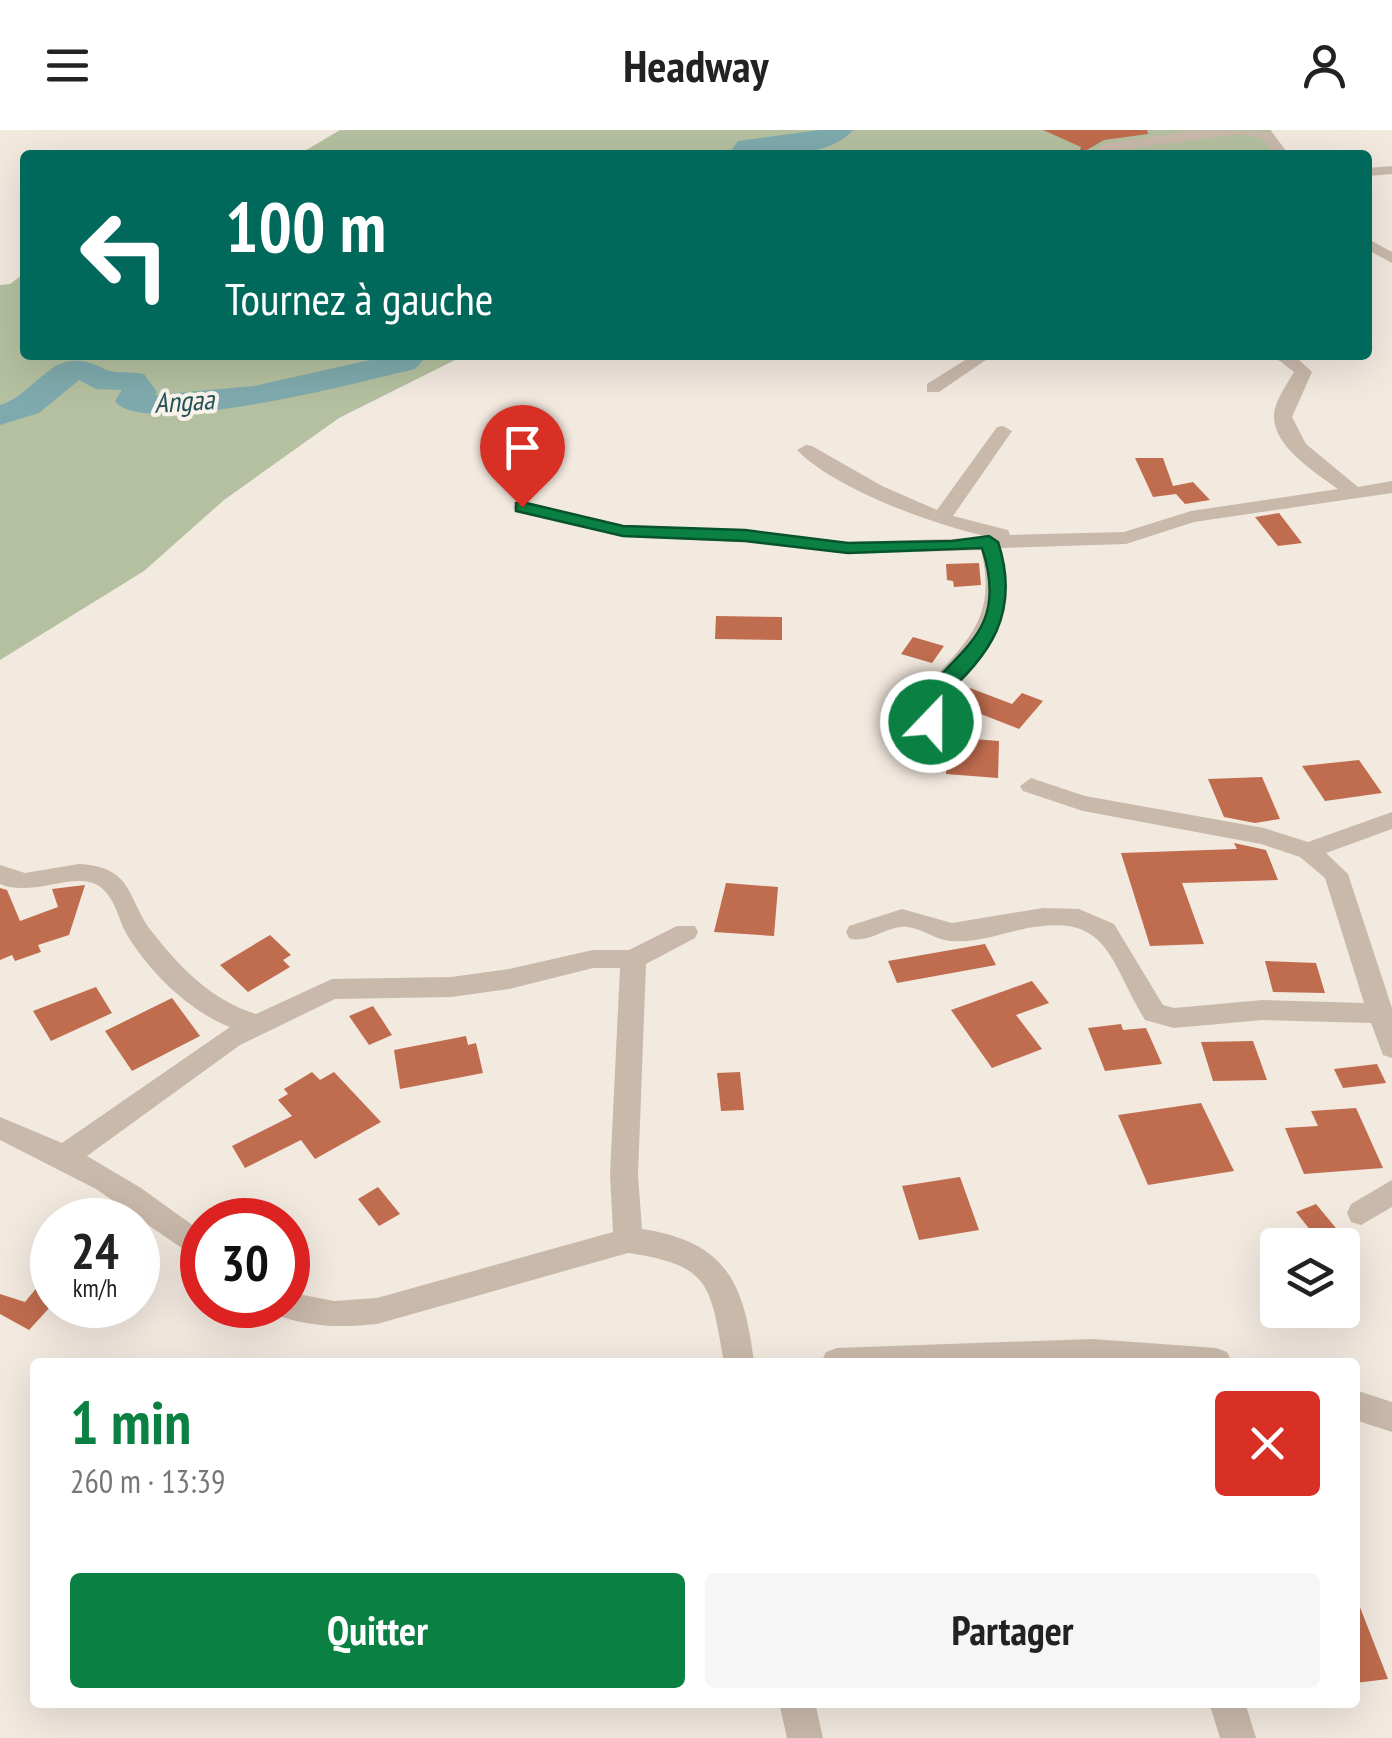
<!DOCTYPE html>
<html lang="fr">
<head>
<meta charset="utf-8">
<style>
  :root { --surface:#fff; --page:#f6f6f6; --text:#222; --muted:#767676; --accent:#0b8043 }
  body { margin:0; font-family:"PT Sans Narrow",sans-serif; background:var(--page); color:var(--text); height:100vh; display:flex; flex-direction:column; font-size:38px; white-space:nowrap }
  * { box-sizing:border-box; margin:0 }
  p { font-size:32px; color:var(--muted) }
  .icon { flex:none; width:55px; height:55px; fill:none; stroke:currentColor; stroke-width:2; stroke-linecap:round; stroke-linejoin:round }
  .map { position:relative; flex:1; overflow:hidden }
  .side { position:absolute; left:30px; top:1228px; width:1330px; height:350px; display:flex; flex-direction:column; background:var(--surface); border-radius:10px; box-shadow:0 10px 40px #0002 }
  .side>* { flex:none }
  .banner { position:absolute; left:20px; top:20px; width:1352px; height:210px; border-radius:10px; box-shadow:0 10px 40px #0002; background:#00695c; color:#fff; overflow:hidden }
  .buttons { position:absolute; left:1260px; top:1098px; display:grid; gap:20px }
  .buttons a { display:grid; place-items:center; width:100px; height:100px; border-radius:10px; background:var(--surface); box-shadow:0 10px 40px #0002; font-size:50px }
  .speed { position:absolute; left:30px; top:1068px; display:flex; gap:20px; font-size:50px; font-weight:700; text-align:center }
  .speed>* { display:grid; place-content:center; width:130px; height:130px; border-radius:50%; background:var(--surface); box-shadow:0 10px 40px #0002; line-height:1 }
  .speed small { font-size:25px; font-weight:400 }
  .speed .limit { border:15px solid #d22; background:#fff; color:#111 }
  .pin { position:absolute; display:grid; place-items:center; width:85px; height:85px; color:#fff; margin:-102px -42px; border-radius:50% 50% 50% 0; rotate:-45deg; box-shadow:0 0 10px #0007 }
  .pin .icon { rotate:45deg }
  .me { position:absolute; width:110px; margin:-55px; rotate:22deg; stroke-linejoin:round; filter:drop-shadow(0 0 8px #0008) }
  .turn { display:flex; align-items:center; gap:35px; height:210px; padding:0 40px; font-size:45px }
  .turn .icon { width:130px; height:130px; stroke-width:2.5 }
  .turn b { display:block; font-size:70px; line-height:85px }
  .round { display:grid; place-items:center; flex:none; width:105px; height:105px; border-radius:10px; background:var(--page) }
  .head { display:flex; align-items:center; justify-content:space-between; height:170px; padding:0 40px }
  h1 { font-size:60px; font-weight:700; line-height:75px; color:var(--accent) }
  .primary-button { display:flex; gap:20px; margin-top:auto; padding:20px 40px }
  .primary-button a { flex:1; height:115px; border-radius:10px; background:var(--accent); color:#fff; font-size:40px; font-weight:700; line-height:115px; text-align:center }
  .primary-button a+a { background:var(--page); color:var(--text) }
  header { display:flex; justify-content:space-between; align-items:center; height:130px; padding:0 40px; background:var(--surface); font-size:45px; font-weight:700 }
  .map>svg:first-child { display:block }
</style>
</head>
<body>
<header><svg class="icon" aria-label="menu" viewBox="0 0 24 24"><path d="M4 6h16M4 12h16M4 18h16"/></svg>Headway<svg class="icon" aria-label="person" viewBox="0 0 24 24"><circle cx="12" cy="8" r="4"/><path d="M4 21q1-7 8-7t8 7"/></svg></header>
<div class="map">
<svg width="1392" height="1608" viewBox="0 0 1392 1608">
  <rect width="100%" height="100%" fill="#f2e9df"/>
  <path fill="#b4c09f" d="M340,0h931l11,25h-984z
    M25,143v82h440l-126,63 -115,82 -80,71 -144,89v-375l10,-1z"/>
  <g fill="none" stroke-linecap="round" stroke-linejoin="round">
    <path fill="#7faaad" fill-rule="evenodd" d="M820,0h33c-25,30 -90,25 -125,25l10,-14z
      M392,225h36l-13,14c-47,11 -273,71 -300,32l7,-11 -26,-1 -17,-9 -40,33 -39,12v-20c19,-6 30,-20 46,-32 19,-16 38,-15 58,-4 10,5 28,2 40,5l13,18 -2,3 99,-9z"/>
  </g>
  <path fill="#c06c4e" d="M1043,0h104l1,4 -44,6 -26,15 3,-8z
    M1135,328h28l10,28 20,-4 17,18 -25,4 -9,-10 -23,3z
    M1279,383l23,30 -24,3 -23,-29z
    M979,433l2,22 -27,2 -1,-6 -6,-1 -1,-16z
    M716,486l66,1v23l-67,-1z
    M913,507l31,9 -12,17 -31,-9z
    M970,558l42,16 10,-11 21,8 -24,28 -64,-25z
    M948,607l51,4 -1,37 -52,-4z
    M1359,630l23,33 -57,8 -23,-35z
    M1262,647l18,42 -25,4 -31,-6 -16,-38z
    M1234,713l32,7 12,30 -96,3 22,61 -54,2 -29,-93 116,-4z
    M726,753l52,4 -4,49 -60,-4z
    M85,755l-16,50 -31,10 3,7 -26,9 -3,-6 -12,5v-72l7,2 13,31 38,-14 -6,-18z
    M270,805l21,20 -8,5 7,7 -42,25 -28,-27z
    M985,814l11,21 -99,18 -9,-22z
    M1265,831l51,2 9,30 -52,-1z
    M1032,851l17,22 -33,12 26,34 -50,19 -41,-58z
    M96,857l16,26 -61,28 -18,-30z
    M172,868l28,38 -68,35 -27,-40z
    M373,876l19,29 -23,10 -20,-29z
    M1121,894l2,6 23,-2 16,36 -57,7 -17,-43z
    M466,906l2,9 8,-2 7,30 -83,16 -6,-39z
    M1253,911l14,39 -54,1 -12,-39z
    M1377,934l9,19 -43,5 -9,-19z
    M312,942l8,8 14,-8 47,50 -66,37 -14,-19 -56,28 -13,-22 60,-30 -14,-16 10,-6 -4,-5z
    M740,942l4,38 -23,1 -4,-38z
    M1201,973l33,68 -86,14 -30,-70z
    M1356,978l27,60 -79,6 -19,-46 33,-2 -7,-15z
    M960,1047l19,53 -60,10 -17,-54z
    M378,1057l22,27 -21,12 -21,-27z
    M1316,1074l34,41h-28l-26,-33z
    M52,1139v36l-23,25 -29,-16v-20l25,8z
    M1356,1467l32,82 -33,4z"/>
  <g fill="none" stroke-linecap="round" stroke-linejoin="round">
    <path fill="#c9b9ab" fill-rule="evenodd" d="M1197,0l75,2 17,23h-14l-13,-17 -24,-4 -154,21 21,-11z
      M1392,36v8l-24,2v-8z
      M1368,109l24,13v11l-24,-13z
      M973,225h20l-54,37h-12v-8z
      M1272,225h22l18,17 -20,45 14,27 52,43 34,-6v12l-198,29 -68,22 -126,4c19,72 -16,103 -61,153l3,20 6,8 -11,7c-18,-5 -18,-20 -20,-36 40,-55 83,-72 64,-150l-133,4 -103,-12 -122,-5 -108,-26 -2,-4 9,-6 101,24 122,5 103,12 133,-4 4,-2c-53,-12 -150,-47 -188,-86l9,-5 6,1 70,40 55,24 60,-83 6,-1 9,5 -59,85 55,14 2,5 114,-3 67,-21 147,-22c-22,-16 -64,-42 -64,-72 0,-16 13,-32 20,-45z
      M1031,648l54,18 179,32 44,14 84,-30v17l-66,24 22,21 44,134v50l-9,-3 -12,-32 -108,-3 -89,8 -29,-8c-38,-63 -36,-110 -126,-90 -22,5 -45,13 -68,11 -15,-1 -28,-12 -43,-14 -22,-2 -39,18 -59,11l-3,-6 3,-6 53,-17 50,14 91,-15 36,1 35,15 49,81 11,3 89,-8 101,3 -39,-125 -25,-21 -39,-13 -178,-33 -60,-20 -3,-5z
      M79,734c56,3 47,35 74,69 27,35 60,68 103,81l76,-35 119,-2 58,-8 84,-19h36l48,-24h18l3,6 -3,6 -49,26 -8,211 4,54c85,13 102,54 112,133h-30c-14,-76 -12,-97 -96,-109l-251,71c-36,4 -69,3 -104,-10l-4,-9h19v-13l46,9 43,-3 236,-66 -3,-57 10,-207h-27l-84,21 -58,8 -116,2 -95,46 -153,111 54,32 61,44v30l-106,-73 -96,-49v-23l62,26 168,-116c-40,-15 -82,-56 -104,-94 -8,-15 -11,-36 -27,-47 -24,-16 -66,12 -99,-2v-19l25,8z
      M1392,1050v27l-31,18 -10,-3 -4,-9 4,-9z
      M1092,1209l124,9 11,4 5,10h-411l5,-10 11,-4z
      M1355,1260l37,12v30l-37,-12z
      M779,1572h36l8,36h-36z
      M1209,1572h36l11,36h-36z"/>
  </g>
  <path fill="#0b8043" stroke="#07532c" stroke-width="2.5" d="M522,372l101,24 122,4 103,13 104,-2 37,-5 9,6c23,70 -7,114 -60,159l3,21 -10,7 -10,-7 -3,-22c43,-53 91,-70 64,-152l-134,5 -103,-12 -122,-5 -107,-25v-8z"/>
  <g text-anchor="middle" stroke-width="8" stroke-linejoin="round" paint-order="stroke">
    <g font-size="28" font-style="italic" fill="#215257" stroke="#f9f3eb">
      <text transform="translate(184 271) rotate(-4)" y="10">Angaa</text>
    </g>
  </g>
</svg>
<div class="buttons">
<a><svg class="icon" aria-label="layers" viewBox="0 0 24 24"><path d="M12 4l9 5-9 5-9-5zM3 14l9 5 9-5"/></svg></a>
</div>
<div class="speed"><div>24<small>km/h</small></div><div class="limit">30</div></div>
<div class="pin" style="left:522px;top:377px;background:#d93025"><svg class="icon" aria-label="arrive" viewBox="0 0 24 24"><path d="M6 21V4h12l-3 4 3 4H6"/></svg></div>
<svg class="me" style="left:931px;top:592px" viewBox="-20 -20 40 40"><circle r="17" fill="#0b8043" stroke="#fff" stroke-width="3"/><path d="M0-11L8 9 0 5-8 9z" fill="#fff"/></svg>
<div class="banner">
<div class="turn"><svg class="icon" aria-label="left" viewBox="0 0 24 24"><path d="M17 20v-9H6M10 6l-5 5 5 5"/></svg><div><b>100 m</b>Tournez à gauche</div></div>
</div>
<section class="side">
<div class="head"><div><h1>1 min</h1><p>260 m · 13:39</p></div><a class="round" style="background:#d93025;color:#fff"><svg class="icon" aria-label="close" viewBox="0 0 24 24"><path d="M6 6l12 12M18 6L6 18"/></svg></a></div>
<div class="primary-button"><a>Quitter</a><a>Partager</a></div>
</section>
</div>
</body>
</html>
